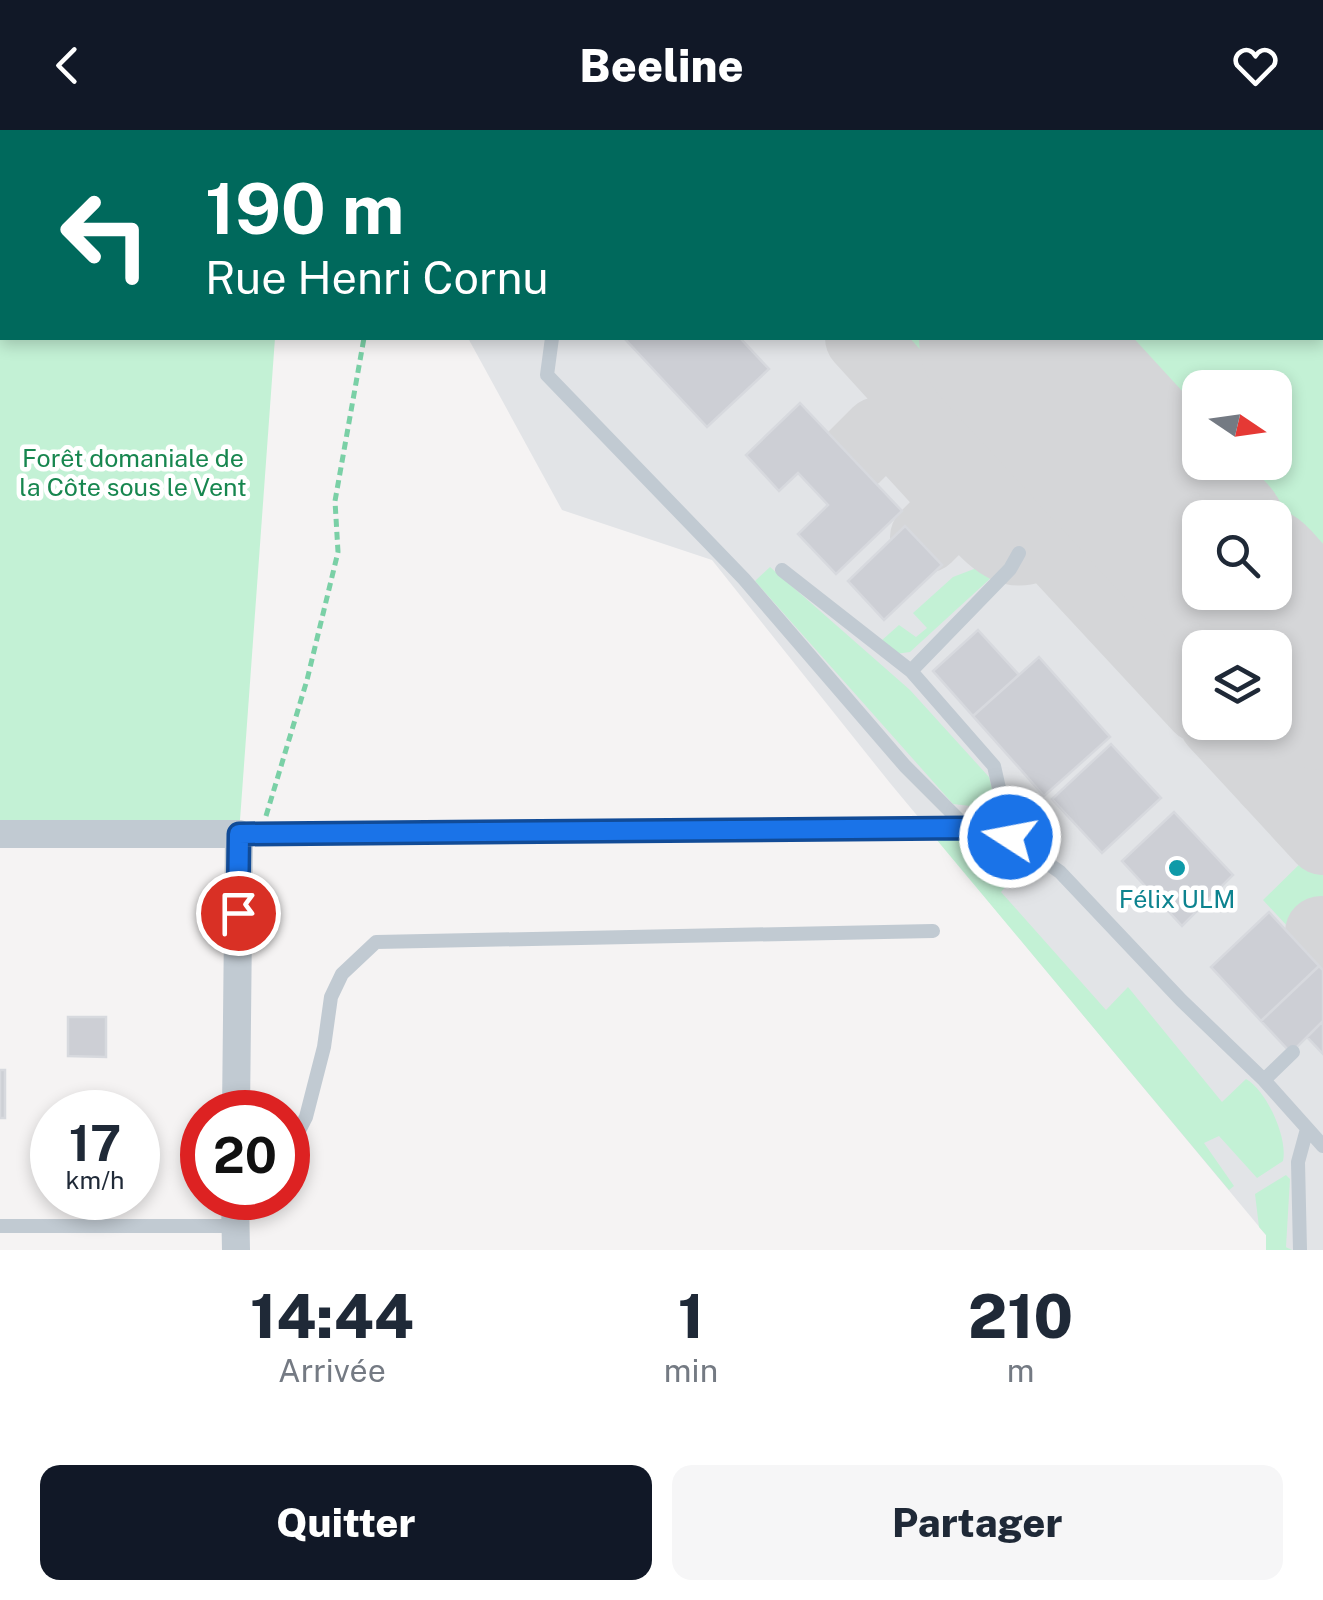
<!DOCTYPE html>
<html lang="fr">
<head>
<meta charset="utf-8">
<style>
  :root { --surface:#fff; --page:#f6f6f7; --text:#1f2937; --muted:#747a83; --accent:#111827 }
  body { margin:0; font-family:"Public Sans",sans-serif; background:var(--page); color:var(--text); height:100vh; display:flex; flex-direction:column; font-size:38px; white-space:nowrap }
  * { box-sizing:border-box; margin:0 }
  p { font-size:32px; color:var(--muted) }
  .icon { flex:none; width:55px; height:55px; fill:none; stroke:currentColor; stroke-width:2; stroke-linecap:round; stroke-linejoin:round }
  .map { position:relative; height:1120px; overflow:hidden }
  .side { display:flex; flex-direction:column; background:var(--surface); flex:1 }
  .side>* { flex:none }
  .guide { position:absolute; left:0px; top:0px; width:1325px; height:210px; box-shadow:0 5px 15px #0003; background:#00695c; color:#fff; overflow:hidden }
  .needle { width:65px; rotate:103deg }
  .tools { position:absolute; left:1182px; top:240px; display:grid; gap:20px }
  .tools a { display:grid; place-items:center; width:110px; height:110px; border-radius:20px; background:var(--surface); box-shadow:0 5px 15px #0003; font-size:50px }
  .speed { position:absolute; left:30px; top:960px; display:flex; gap:20px; font-size:50px; font-weight:700; text-align:center }
  .speed>* { display:grid; place-content:center; width:130px; height:130px; border-radius:50%; background:var(--surface); box-shadow:0 5px 15px #0003; line-height:1 }
  .speed small { font-size:25px; font-weight:400 }
  .speed .limit { border:15px solid #d22; background:#fff; color:#111 }
  .pin { position:absolute; display:grid; place-items:center; width:85px; height:85px; color:#fff; margin:-42px; border:5px solid #fff; border-radius:50%; box-shadow:0 2px 10px #0007 }
  .me { position:absolute; width:110px; margin:-55px; rotate:281deg; stroke-linejoin:round; filter:drop-shadow(0 0 8px #0008) }
  .turn { display:flex; align-items:center; gap:35px; height:210px; padding:0 40px; font-size:45px }
  .turn .icon { width:130px; height:130px; stroke-width:2.5 }
  .turn b { display:block; font-size:70px; line-height:85px }
  .eta { display:flex; justify-content:space-evenly; align-items:center; height:170px; text-align:center }
  .eta b { font-size:60px; font-weight:800; line-height:70px }
  .primary-button { display:flex; gap:20px; margin-top:auto; padding:20px 40px }
  .primary-button a { flex:1; height:115px; border-radius:20px; background:var(--accent); color:#fff; font-size:40px; font-weight:800; line-height:115px; text-align:center }
  .primary-button a+a { background:var(--page); color:var(--text) }
  header { display:flex; justify-content:space-between; align-items:center; height:130px; padding:0 40px; background:var(--accent); color:#fff; font-size:45px; font-weight:800 }
  .map>svg:first-child { display:block }
</style>
</head>
<body>
<header><svg class="icon" aria-label="back" viewBox="0 0 24 24"><path d="M15 5l-7 7 7 7"/></svg>Beeline<svg class="icon" aria-label="heart" viewBox="0 0 24 24"><path d="M12 20l-8-8c-3-5 5-10 8-4 3-6 11-1 8 4z"/></svg></header>
<div class="map">
<svg width="1323" height="1120" viewBox="0 0 1323 1120">
  <rect width="100%" height="100%" fill="#f5f3f3"/>
  <path fill="#e2e4e7" fill-rule="evenodd" d="M397,0h540l2,2h-542z
    M468,208h653l79,88v36l33,1 90,101v686h-32l-25,-15 -376,-452 -178,-223 -150,-50zM1200,388h75v74h-75zM1200,518h75v74h-75z"/>
  <path fill="#c3f1d5" d="M0,0h290l-288,2v206h273l-36,496 -239,-10z
    M937,0h386v434l-90,-101 42,-1v-74h-75v38l-79,-88h201v-206z
    M875,208h82l134,148 -46,42z
    M1065,208h48l87,94v30l28,1 95,104v53l-48,-53v-49l-46,-1z
    M1106,368l148,149 -54,1v50l-144,-155z
    M993,414l14,10 -2,11 -95,87 -15,2 -14,-13 18,-16 17,12 11,-9 -14,-15 40,-36 21,-8 -2,-17z
    M770,437l140,123 79,87 8,32 -44,-5 -198,-223z
    M1275,544l24,72 -30,26 -46,-49 52,-1z
    M936,709c36,1 63,-4 86,28l-21,25 105,118 22,-23 94,115 24,-23c21,12 42,59 37,82l-26,17 -38,-42 -15,7 30,43 -5,4z
    M1317,717l6,7v69l-20,20 -40,-43z
    M1286,1045l4,4 -4,68 6,3h-26v-15l-7,-8 -4,-33z"/>
  <g fill="none" stroke-linecap="round" stroke-linejoin="round">
    <path stroke="#d5d6d8" stroke-width="72" d="M672,0l2,2
      M861,208l184,202c27,-25 76,-54 63,-95
      M854,327l24,-24 20,3 56,61
      M926,407l33,-33c29,26 47,63 86,36l155,167
      M1215,592l108,117
      M1269,651l13,-1 41,-37
      M1321,802l2,2"/>
    <path stroke="#d5d6d8" stroke-width="182" d="M819,0l3,2
      M1010,208l190,207
      M1244,462l79,87"/>
  </g>
  <path fill="#cdcfd5" stroke="#d7d9de" stroke-width="2.5" d="M624,208h116l29,31 -62,58z
    M800,273l102,108 -66,63 -38,-40 30,-29 -30,-32 -19,18 -33,-36z
    M905,396l37,39 -58,55 -36,-39z
    M978,500l41,45 -46,41 -40,-45z
    M1039,527l71,80 -66,59 -71,-80z
    M1111,614l50,54 -59,55 -50,-54z
    M1174,682l59,63 -51,51 -60,-65z
    M1269,782l50,54 -58,55 -50,-54z
    M1319,836l4,4v51l-32,32 -30,-32z
    M68,887h38v40l-38,-1z
    M1323,891v33l-16,-17z
    M0,940h5v48h-5z"/>
  <g fill="none" stroke-linecap="round" stroke-linejoin="round">
    <path stroke="#7ad0a6" stroke-width="5" stroke-dasharray="8 5" stroke-linecap="butt" d="M467,0v2
      M266,686l41,-136 31,-128 -3,-51 29,-163"/>
    <path stroke="#c1cad2" stroke-width="14" d="M552,208l-5,37 197,204 161,187 62,62
      M782,440l129,101
      M239,704l728,-6 43,9 50,35 121,128 83,80 29,-28
      M1010,707l-16,-71 -83,-95 99,-102 9,-16
      M1264,950l59,66
      M288,1022l18,-35 18,-70 7,-50 11,-23 34,-32 557,-11
      M0,1096h235
      M1300,1120l-2,-88 9,-33"/>
    <path stroke="#c1cad2" stroke-width="28" d="M0,704h239l-3,278
      M235,1068l1,52"/>
  </g>
  <g fill="none" stroke-linecap="round" stroke-linejoin="round">
    <g stroke="#114b97" stroke-width="25">
      <path id="route" d="M238,783l1,-79 728,-6 43,9"/>
    </g>
    <use href="#route" stroke="#1a73e8" stroke-width="18"/>
  </g>
  <circle fill="#0f9aa8" stroke="#fff" stroke-width="4" cx="1177" cy="738" r="10"/>
  <g text-anchor="middle" stroke-width="9" stroke-linejoin="round" paint-order="stroke">
    <g font-size="25" fill="#17864f" stroke="#fff">
      <text x="133" y="337">Forêt domaniale de<tspan x="133" dy="29">la Côte sous le Vent</tspan></text>
    </g>
    <g font-size="25" fill="#0d838f" stroke="#fff">
      <text x="1177" y="778">Félix ULM</text>
    </g>
  </g>
</svg>
<div class="tools">
<a><svg class="needle" viewBox="-14 -14 28 28"><path d="M0-13l5 13h-10z" fill="#e53935"/><path d="M0 13l5-13h-10z" fill="#747a83"/></svg></a>
<a><svg class="icon" aria-label="search" viewBox="0 0 24 24"><circle cx="10" cy="10" r="6"/><path d="M15 15l6 6"/></svg></a>
<a><svg class="icon" aria-label="layers" viewBox="0 0 24 24"><path d="M12 4l9 5-9 5-9-5zM3 14l9 5 9-5"/></svg></a>
</div>
<div class="speed"><div>17<small>km/h</small></div><div class="limit">20</div></div>
<div class="pin" style="left:238px;top:783px;background:#d93025"><svg class="icon" aria-label="arrive" viewBox="0 0 24 24"><path d="M6 21V4h12l-3 4 3 4H6"/></svg></div>
<svg class="me" style="left:1010px;top:707px" viewBox="-20 -20 40 40"><circle r="17" fill="#1a73e8" stroke="#fff" stroke-width="3"/><path d="M0-11L8 9 0 5-8 9z" fill="#fff"/></svg>
<div class="guide">
<div class="turn"><svg class="icon" aria-label="left" viewBox="0 0 24 24"><path d="M17 20v-9H6M10 6l-5 5 5 5"/></svg><div><b>190 m</b>Rue Henri Cornu</div></div>
</div>
</div>
<section class="side">
<div class="eta">
<div><b>14:44</b><p>Arrivée</p></div>
<div><b>1</b><p>min</p></div>
<div><b>210</b><p>m</p></div>
</div>
<div class="primary-button"><a>Quitter</a><a>Partager</a></div>
</section>
</body>
</html>
